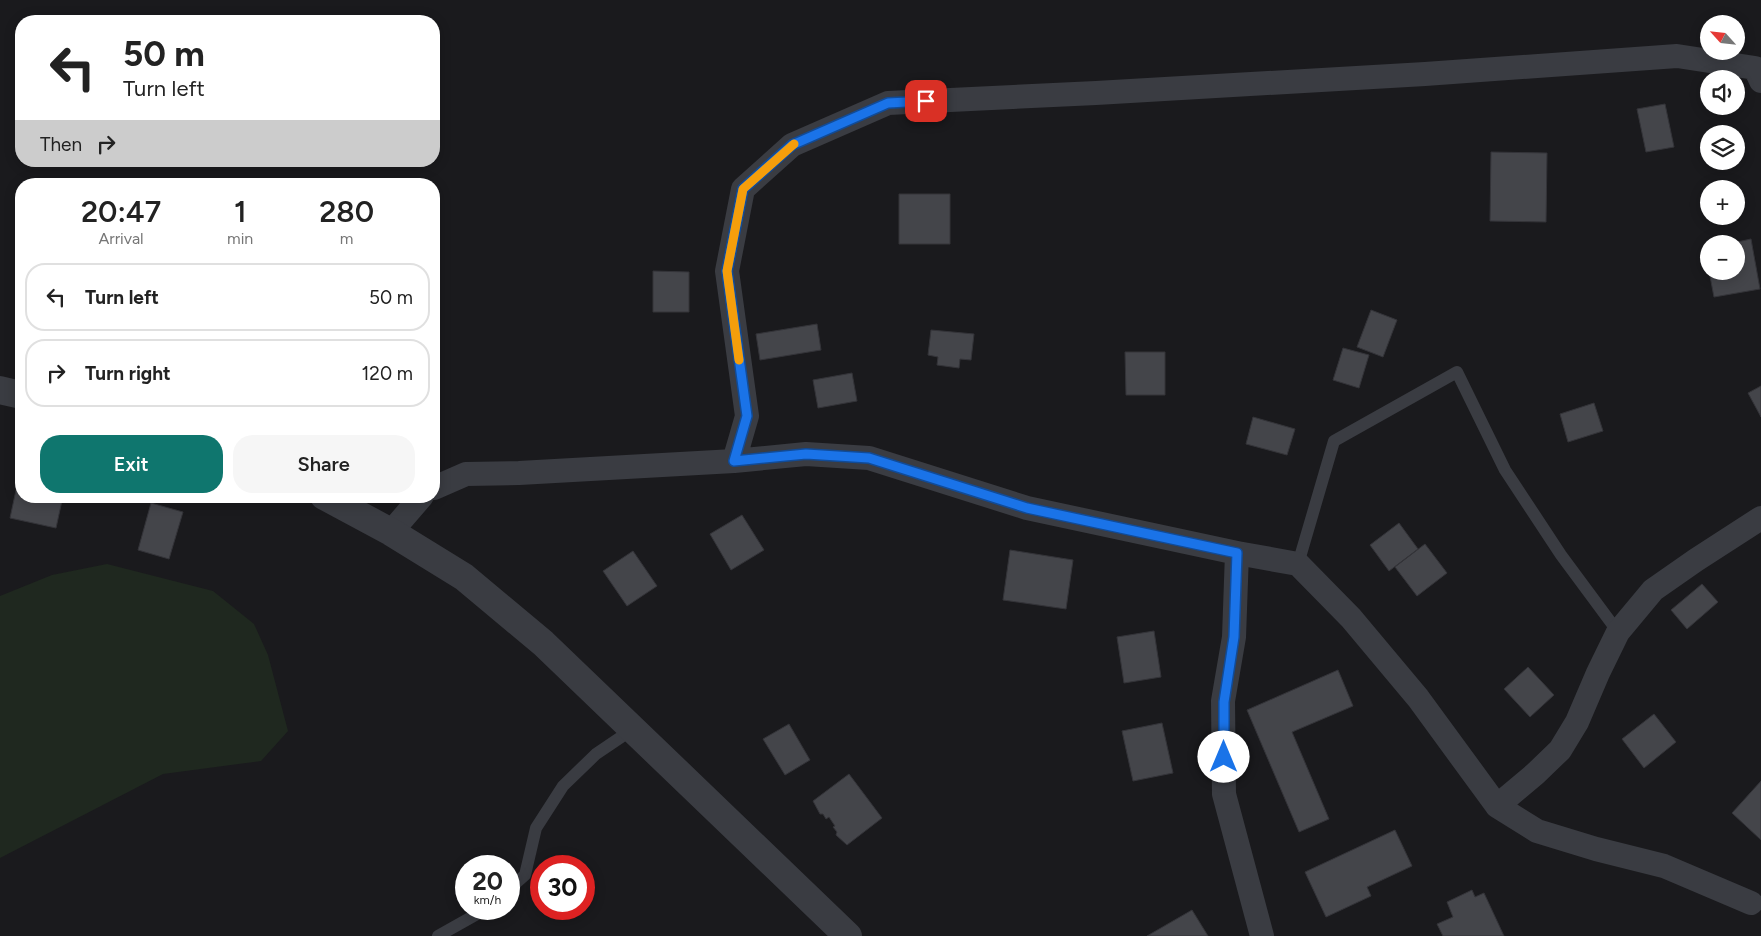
<!DOCTYPE html>
<html lang="en">
<head>
<meta charset="utf-8">
<style>
  :root { --surface:#fff; --page:#f6f6f6; --text:#222; --muted:#767676; --line:#e0e0e0; --accent:#0f766e }
  body { margin:0; font-family:Figtree,sans-serif; background:var(--page); color:var(--text); height:100vh; display:flex; flex-direction:column; font-size:19px; white-space:nowrap }
  * { box-sizing:border-box; margin:0 }
  p { font-size:16px; color:var(--muted) }
  .icon { flex:none; width:28px; height:28px; fill:none; stroke:currentColor; stroke-width:2; stroke-linecap:round; stroke-linejoin:round }
  .map { position:relative; flex:1; overflow:hidden }
  .side { position:absolute; left:15px; top:178px; width:425px; height:325px; display:flex; flex-direction:column; background:var(--surface); border-radius:20px; box-shadow:0 2px 12px #0003 }
  .side>* { flex:none }
  .banner { position:absolute; left:15px; top:15px; width:425px; height:152px; border-radius:20px; box-shadow:0 2px 12px #0003; background:#fff; color:var(--text); overflow:hidden }
  .needle { width:32px; rotate:297deg }
  .buttons { position:absolute; left:1700px; top:15px; display:grid; gap:10px }
  .buttons a { display:grid; place-items:center; width:45px; height:45px; border-radius:50%; background:var(--surface); box-shadow:0 2px 12px #0003; font-size:25px }
  .speed { position:absolute; left:455px; top:855px; display:flex; gap:10px; font-size:25px; font-weight:700; text-align:center }
  .speed>* { display:grid; place-content:center; width:65px; height:65px; border-radius:50%; background:var(--surface); box-shadow:0 2px 12px #0003; line-height:1 }
  .speed small { font-size:12px; font-weight:400 }
  .speed .limit { border:8px solid #d22; background:#fff; color:#111 }
  .pin { position:absolute; display:grid; place-items:center; width:42px; height:42px; color:#fff; margin:-21px; border-radius:10px; box-shadow:0 2px 8px #0006 }
  .me { position:absolute; width:55px; margin:-28px; rotate:0deg; stroke-linejoin:round; filter:drop-shadow(0 0 4px #0008) }
  .turn { display:flex; align-items:center; gap:18px; height:105px; padding:0 25px; font-size:22px }
  .turn .icon { width:65px; height:65px; stroke-width:2.5 }
  .turn b { display:block; font-size:35px; line-height:42px }
  .then { display:flex; align-items:center; height:48px; padding:0 25px; background:#0003; gap:10px; font-size:19px }
  .eta { display:flex; justify-content:space-evenly; align-items:center; height:85px; text-align:center }
  .eta b { font-size:30px; font-weight:600; line-height:35px }
  .button { display:flex; gap:10px; margin-top:auto; padding:10px 25px }
  .button a { flex:1; height:58px; border-radius:20px; background:var(--accent); color:#fff; font-size:20px; font-weight:600; line-height:58px; text-align:center }
  .button a+a { background:var(--page); color:var(--text) }
  ul { padding:0; list-style:none }
  li { display:flex; align-items:center; gap:15px; height:68px; margin:0 10px 8px; padding:0 15px; border:2px solid var(--line); border-radius:20px }
  li div { flex:1 }
  li b { display:block; font-size:19px }
  li em { font-style:normal }
  .map>svg:first-child { display:block }
</style>
</head>
<body>
<div class="map">
<svg width="1761" height="936" viewBox="0 0 1761 936">
  <rect width="100%" height="100%" fill="#1a1a1d"/>
  <path fill="#1f281f" d="M107,564l106,27 41,33 14,31 20,76 -27,30 -98,13 -163,84v-262l52,-21z"/>
  <path fill="#44454a" stroke="#343439" d="M1665,104l9,43 -28,5 -9,-43z
    M1491,152l56,1 -1,69 -56,-1z
    M899,194h51v50h-51z
    M1751,239l9,50 -46,8 -5,-26h27v-27h-8z
    M1709,247v23l-4,-22z
    M653,271l36,1v40h-36z
    M1371,310l26,10 -14,37 -26,-10z
    M817,324l4,26 -61,10 -4,-26z
    M931,330l43,4 -3,26 -11,-1 -1,9 -22,-3 1,-8 -10,-2z
    M1343,348l26,7 -10,33 -26,-8z
    M1125,352h40v43h-39z
    M852,373l5,28 -39,7 -5,-28z
    M1761,386v31l-13,-24z
    M1594,403l9,28 -35,11 -8,-28z
    M1253,417l42,12 -8,26 -41,-11z
    M21,467v29h42l-7,32 -46,-10z
    M151,503l32,9 -14,47 -31,-9z
    M742,515l22,35 -33,20 -21,-36z
    M1399,523l19,26 -29,22 -19,-26z
    M1425,544l22,29 -30,23 -22,-29z
    M1010,550l63,10 -7,49 -63,-9z
    M633,551l24,35 -30,20 -24,-35z
    M1702,584l16,18 -31,27 -16,-19z
    M1154,631l7,46 -37,6 -7,-46z
    M1528,667l26,28 -24,22 -26,-28z
    M1338,670l15,36 -61,26 37,87 -30,13 -52,-122z
    M1654,714l22,28 -32,26 -22,-29z
    M1162,723l11,50 -40,8 -11,-50z
    M789,724l21,36 -25,15 -22,-36z
    M849,774l33,44 -35,27 -11,-10 1,-3 -4,-5 2,-1 -6,-9 -3,2 -3,-5h-3l-7,-13z
    M1761,781v59l-29,-27z
    M1395,830l17,36 -45,21 4,9 -45,21 -21,-45z
    M1472,890l3,7 9,-4 20,43h-61l-6,-12 16,-7 -6,-15z
    M1192,910l16,26h-61z"/>
  <g fill="none" stroke-linecap="round" stroke-linejoin="round">
    <path stroke="#3a3c42" stroke-width="12" d="M1298,564l36,-123 123,-69 48,98 56,85 57,77
      M509,889l16,-14 11,-47 27,-42 33,-32 37,-25
      M438,936l48,-27"/>
    <path stroke="#3a3c42" stroke-width="24" d="M734,461l13,-45 -20,-145 16,-82 49,-44 96,-42 208,-10 329,-19 252,-18 78,12 6,13
      M434,488l32,-14 53,-1 215,-12 72,-7 63,4 158,50 210,45 61,11 53,54 67,80 79,108
      M391,532l31,-36
      M1237,553l-3,84 -11,64 1,93 38,142
      M1751,903l-87,-37 -68,-17 -59,-18 -40,-25 38,-32 25,-24 17,-28 21,-49 20,-41 35,-42 43,-30 65,-42"/>
    <path stroke="#3a3c42" stroke-width="28" d="M0,390l21,5
      M324,496l67,36 73,45 79,66 305,293"/>
  </g>
  <g fill="none" stroke-linecap="round" stroke-linejoin="round">
    <g stroke="#114b97" stroke-width="12">
      <path id="route" d="M926,101l-38,2 -96,42 -49,44 -16,82 20,145 -13,45 72,-7 63,4 158,50 210,45 -3,84 -10,65v55"/>
    </g>
    <use href="#route" stroke="#1a73e8" stroke-width="9"/>
    <path stroke="#f59e0b" stroke-width="9" d="M739,360l-12,-89 16,-82 51,-45"/>
  </g>
</svg>
<div class="buttons">
<a><svg class="needle" viewBox="-14 -14 28 28"><path d="M0-13l5 13h-10z" fill="#e53935"/><path d="M0 13l5-13h-10z" fill="#767676"/></svg></a>
<a><svg class="icon" aria-label="sound" viewBox="0 0 24 24"><path d="M4 9h4l5-4v14l-5-4H4zM17 9q2 3 0 6"/></svg></a>
<a><svg class="icon" aria-label="layers" viewBox="0 0 24 24"><path d="M12 4l9 5-9 5-9-5zM3 14l9 5 9-5"/></svg></a>
<a>+</a>
<a>−</a>
</div>
<div class="speed"><div>20<small>km/h</small></div><div class="limit">30</div></div>
<div class="pin" style="left:926px;top:101px;background:#d93025"><svg class="icon" aria-label="arrive" viewBox="0 0 24 24"><path d="M6 21V4h12l-3 4 3 4H6"/></svg></div>
<svg class="me" style="left:1224px;top:757px" viewBox="-20 -20 40 40"><circle r="19" fill="#fff"/><path d="M0-13L10 11 0 6-10 11z" fill="#1a73e8"/></svg>
<div class="banner">
<div class="turn"><svg class="icon" aria-label="left" viewBox="0 0 24 24"><path d="M17 20v-9H6M10 6l-5 5 5 5"/></svg><div><b>50 m</b>Turn left</div></div>
<div class="then">Then<svg class="icon" aria-label="right" viewBox="0 0 24 24"><path d="M7 20v-9h11M14 6l5 5-5 5"/></svg></div>
</div>
<section class="side">
<div class="eta">
<div><b>20:47</b><p>Arrival</p></div>
<div><b>1</b><p>min</p></div>
<div><b>280</b><p>m</p></div>
</div>
<ul>
<li><svg class="icon" aria-label="left" viewBox="0 0 24 24"><path d="M17 20v-9H6M10 6l-5 5 5 5"/></svg><div><b>Turn left</b></div><em>50 m</em></li>
<li><svg class="icon" aria-label="right" viewBox="0 0 24 24"><path d="M7 20v-9h11M14 6l5 5-5 5"/></svg><div><b>Turn right</b></div><em>120 m</em></li>
</ul>
<div class="button"><a>Exit</a><a>Share</a></div>
</section>
</div>
</body>
</html>
